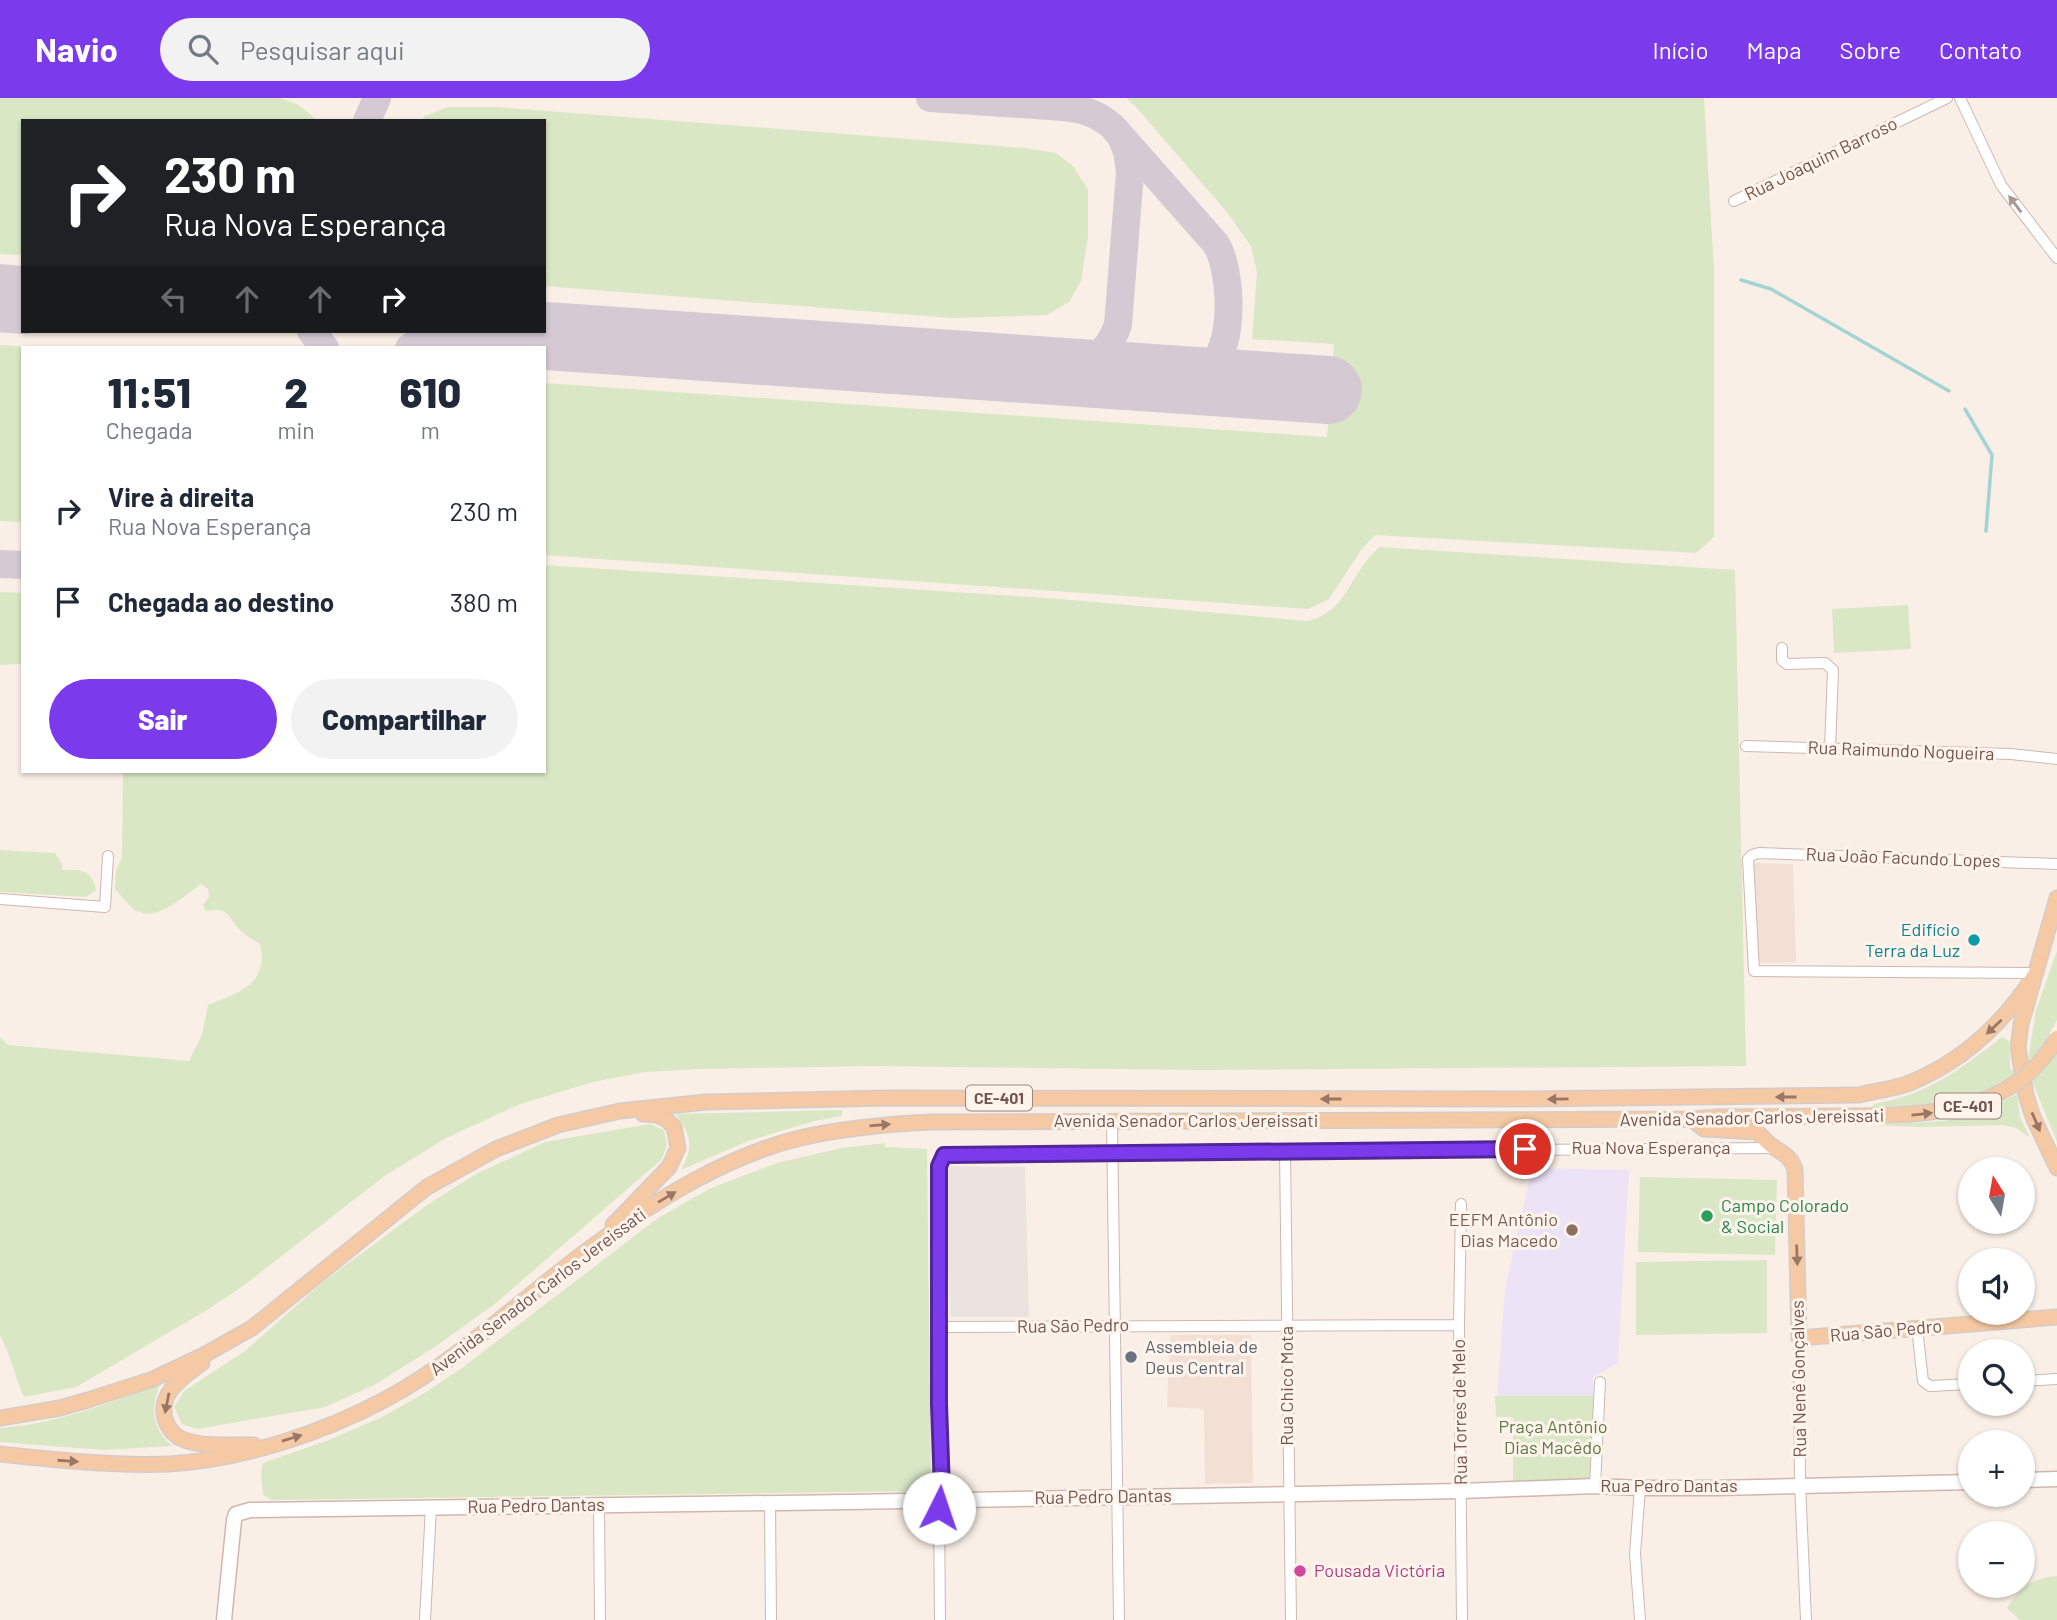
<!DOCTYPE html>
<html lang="pt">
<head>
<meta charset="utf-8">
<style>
  :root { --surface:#fff; --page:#f2f2f3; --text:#1f2937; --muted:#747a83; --accent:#7c3aed }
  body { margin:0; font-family:Barlow,sans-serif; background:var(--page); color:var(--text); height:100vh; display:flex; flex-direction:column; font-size:26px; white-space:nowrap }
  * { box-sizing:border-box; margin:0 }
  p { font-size:23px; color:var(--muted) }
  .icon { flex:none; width:38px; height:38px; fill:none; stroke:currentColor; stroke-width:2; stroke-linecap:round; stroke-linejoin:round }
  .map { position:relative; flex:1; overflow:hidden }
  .drawer { position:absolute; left:21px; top:248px; width:525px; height:427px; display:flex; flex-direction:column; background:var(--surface); border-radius:0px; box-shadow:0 2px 5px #0004 }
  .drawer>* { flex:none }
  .guide { position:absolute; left:21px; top:21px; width:525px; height:214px; border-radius:0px; box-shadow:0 2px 5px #0004; background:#202124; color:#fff; overflow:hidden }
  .needle { width:46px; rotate:349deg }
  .buttons { position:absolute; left:1958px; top:1059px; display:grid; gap:14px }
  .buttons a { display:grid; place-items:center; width:77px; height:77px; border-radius:50%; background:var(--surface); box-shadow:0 2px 5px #0004; font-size:35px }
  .pin { position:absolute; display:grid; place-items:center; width:60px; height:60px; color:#fff; margin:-30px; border:4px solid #fff; border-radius:50%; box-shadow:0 2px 7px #0007 }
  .me { position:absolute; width:77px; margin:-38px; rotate:4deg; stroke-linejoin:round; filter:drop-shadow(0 0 5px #0008) }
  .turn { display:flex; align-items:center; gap:24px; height:147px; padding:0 28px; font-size:32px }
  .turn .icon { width:91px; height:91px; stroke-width:2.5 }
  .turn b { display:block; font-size:49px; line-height:60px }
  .lanes { display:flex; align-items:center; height:66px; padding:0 28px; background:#0003; justify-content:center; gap:35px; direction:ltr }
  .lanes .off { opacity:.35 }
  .eta { display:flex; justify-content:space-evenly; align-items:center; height:119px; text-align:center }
  .eta b { font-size:42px; font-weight:800; line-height:49px }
  .button { display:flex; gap:14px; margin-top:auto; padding:14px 28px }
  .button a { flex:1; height:80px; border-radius:42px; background:var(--accent); color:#fff; font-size:28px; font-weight:800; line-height:80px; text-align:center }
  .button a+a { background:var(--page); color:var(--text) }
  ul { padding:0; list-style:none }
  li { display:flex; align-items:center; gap:21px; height:91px; padding:0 28px }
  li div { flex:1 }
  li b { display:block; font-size:26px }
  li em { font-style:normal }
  header { display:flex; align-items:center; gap:42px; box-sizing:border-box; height:98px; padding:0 35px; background:var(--accent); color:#fff }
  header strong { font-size:33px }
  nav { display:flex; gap:38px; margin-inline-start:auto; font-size:24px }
  .search { width:490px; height:63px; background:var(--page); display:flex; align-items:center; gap:18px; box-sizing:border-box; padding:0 24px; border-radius:38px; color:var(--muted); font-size:26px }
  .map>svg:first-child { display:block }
</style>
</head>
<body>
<header>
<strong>Navio</strong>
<div class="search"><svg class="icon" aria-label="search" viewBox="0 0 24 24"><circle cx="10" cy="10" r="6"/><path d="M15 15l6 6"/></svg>Pesquisar aqui</div>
<nav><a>Início</a><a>Mapa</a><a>Sobre</a><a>Contato</a></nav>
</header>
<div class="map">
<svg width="2057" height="1522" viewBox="0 0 2057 1522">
  <rect width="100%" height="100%" fill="#faefe6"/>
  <path fill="#f2e0d5" d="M1751,765l42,1 3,98 -42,1z
    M1170,1237h81l2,148 -48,1 -1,-75 -37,-2z"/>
  <path fill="#ebe3e0" d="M945,1068l80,1 4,150h-79z"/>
  <path fill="#ece3f7" d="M1532,1070l97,2 -11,193 -25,14v19h-96l8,-107z"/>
  <path fill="#d9e7c5" d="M0,0h280l19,7 19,16h-295v134l-23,-1z
    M1126,0h578l10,173v266l-18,16 -321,-18 -14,15 -32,49 -21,10 -764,-54v-172l783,54 7,-93 -82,-5 5,-67 -6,-26 -26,-36 -90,-104z
    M448,9h48l529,41 31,5 17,13 15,24v46l-7,45 -12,21 -22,13 -95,3 -408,-32v-165h-123l4,-5z
    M0,247l44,3h-21v174l-23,-1z
    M1380,449l355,23 11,496 -544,4 -330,-4 -173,3 -54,3 -52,10 -73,22 -74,34 -63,39 -140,109 -36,24 -131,77 -52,10c-9,-20 -13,-42 -24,-61v-299l8,8 181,16 13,-26 6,-30c30,-12 62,-21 52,-61 -7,-4 -15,-9 -20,-14 -14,-15 -10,-23 -34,-19l-3,-6 6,-8 -1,-8 -7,-5c-15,10 -42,37 -62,28 -9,-3 -17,-16 -24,-23l1,-18 6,-14 1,-85h421v-207l516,34 248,22c41,-10 42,-50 72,-74z
    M0,494l23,1v71l-23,1z
    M1908,507l3,44 -77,4 -2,-44z
    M0,752l55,3 7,11v6c18,-1 30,-1 34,20l-10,7 -86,-5z
    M2057,853v69l-19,33 -10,8 8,-51z
    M2002,939l7,4 1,27 6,7c-36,22 -68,30 -111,33 -11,0 -23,3 -33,0l2,-4c53,-9 87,-35 128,-67z
    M2057,955v89l-25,-61 13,-12z
    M2017,996l3,23 10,21 -14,-10 -13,-3 -85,2 -45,-2 71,-4 35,-8z
    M842,1012v6l-28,5 -66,20 -67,29c14,-26 9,-35 -5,-56z
    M650,1026l14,6 3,14 -5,15 -166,144 -61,44 -61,38 -49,22 -128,22 -15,-5 -8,-17 10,-16 61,-40 78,-69 107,-79 46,-29 69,-32z
    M885,1045v4l42,2 4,337 -11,5 -648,9 -9,-5 -2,-23 2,-9 66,-23 53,-23 41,-23 39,-26 196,-150 53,-30 66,-25 65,-15z
    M1640,1079l137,3 -2,75 -137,-3z
    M1767,1162v73l-131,2v-73z
    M160,1286c-10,24 -8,45 12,62l-69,4 -103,-8v-14c56,-4 107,-24 160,-44z
    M1495,1298h98l-1,79 -6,6 -70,1 -3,-3v-62h-17z
    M2057,1478v44h-37l-13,-12c13,-21 25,-30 50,-32z"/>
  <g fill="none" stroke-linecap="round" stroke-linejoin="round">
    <path stroke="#a3d4d3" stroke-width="3.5" d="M1741,182l30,9 178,102
      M1965,311l27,46 -6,76"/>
    <path stroke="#d5cad4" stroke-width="28" d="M930,0l133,9c20,2 33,6 49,19l104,118c15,24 19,96 -2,117 -12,12 -36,16 -52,18
      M367,23l10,-23
      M311,233l14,17
      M409,250l15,-10 21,-7
      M1053,273c32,-2 54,-15 65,-46l12,-153 -3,-20 -5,-13
      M0,466l23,1"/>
    <path stroke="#d5cad4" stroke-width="68" d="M0,200l23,2
      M473,233l855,59"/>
    <g stroke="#cdb8b0" stroke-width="12">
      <path id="minor" d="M1960,0l41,87 56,73
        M1734,103l213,-103
        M1782,550v12l5,4 38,-1 8,7 -3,79
        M1746,648l265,8 46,5
        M0,801l105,8 3,-51
        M2036,875l-282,-2 -6,-112 4,-4 7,-2 298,11
        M1112,1023l7,499
        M1285,1053l6,469
        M1461,1106l-2,121 3,295
        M939,1229l520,-2
        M1917,1230l6,53 7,5 40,-2
        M1799,1240l1,146 6,136
        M2023,1283l34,-2
        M1595,1388l5,-104
        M1640,1390l-5,66 5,66
        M770,1405l1,117
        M599,1407l1,115
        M425,1522l6,-113
        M940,1522l-1,-112 3,-18 -3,-86v-238l5,-11 830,-7"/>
    </g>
    <g stroke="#d0b7ae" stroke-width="17">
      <path id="secondary" d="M2023,1382l34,-1
        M224,1522l10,-100 2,-6 14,-4 597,-8 614,-11 134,-5 45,2h77l253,-6"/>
    </g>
    <g stroke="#d5ccca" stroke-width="17">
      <path id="primary" d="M2057,800l-36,126 -3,24 8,47 7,22 24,51
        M1691,1021l13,10 53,3c6,5 11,12 18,16 10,7 15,8 20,21l4,169 258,-21
        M613,1127l56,-58 9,-19 -4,-21 -7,-7 -10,-5 -14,-1
        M202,1265c-19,14 -48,32 -35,61 3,6 8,12 15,15 21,9 50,5 72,6
        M0,1320l60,-10 28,-8 65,-21 51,-24 48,-27 175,-141 69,-38 62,-24 62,-14 86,-9 181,-4 631,1 341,-4c16,-4 33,-6 48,-11 56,-22 97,-61 129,-111
        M0,1356c56,6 112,12 169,10 72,-4 154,-31 217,-65 78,-42 141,-106 213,-157 60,-44 128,-86 201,-104 44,-10 87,-14 131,-16l760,-3 27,-2 135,-1"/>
    </g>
    <use href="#minor" stroke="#fff" stroke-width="10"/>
    <use href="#secondary" stroke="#fff" stroke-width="14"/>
    <use href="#primary" stroke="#f4c9a3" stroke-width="14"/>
    <g stroke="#d5ccca" stroke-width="17" stroke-linecap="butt">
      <path id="primary-bridge" d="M1853,1018c78,-1 161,-3 204,-78"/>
    </g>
    <use href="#primary-bridge" stroke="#f4c9a3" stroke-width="14"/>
  </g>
  <defs><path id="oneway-solid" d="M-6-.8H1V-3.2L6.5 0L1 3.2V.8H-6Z" transform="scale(1.75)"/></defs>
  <use fill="#aa9894" href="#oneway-solid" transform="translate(2015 106) rotate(-127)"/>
  <g fill="#997767">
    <use href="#oneway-solid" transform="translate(1994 929) rotate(137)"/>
    <use href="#oneway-solid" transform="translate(1786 999) rotate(180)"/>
    <use href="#oneway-solid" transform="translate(1331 1001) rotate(-180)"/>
    <use href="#oneway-solid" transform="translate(1558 1001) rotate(179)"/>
    <use href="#oneway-solid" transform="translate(1922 1016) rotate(-6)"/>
    <use href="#oneway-solid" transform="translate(2036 1024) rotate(67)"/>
    <use href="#oneway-solid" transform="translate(880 1027) rotate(-5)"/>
    <use href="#oneway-solid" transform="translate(667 1099) rotate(-31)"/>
    <use href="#oneway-solid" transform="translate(1797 1157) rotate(88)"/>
    <use href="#oneway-solid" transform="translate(167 1305) rotate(101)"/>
    <use href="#oneway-solid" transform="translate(292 1340) rotate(-17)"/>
    <use href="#oneway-solid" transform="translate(68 1363) rotate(4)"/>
  </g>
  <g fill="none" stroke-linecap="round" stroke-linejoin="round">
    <g stroke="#51269a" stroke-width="18">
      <path id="route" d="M939,1410l3,-18 -3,-86v-238l5,-11 581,-6"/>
    </g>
    <use href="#route" stroke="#7c3aed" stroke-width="12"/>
  </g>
  <circle fill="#0f9aa8" stroke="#fef4ec" stroke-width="2.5" cx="1974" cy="842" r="7"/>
  <circle fill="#2e9e5b" stroke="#fef4ec" stroke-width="2.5" cx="1707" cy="1118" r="7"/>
  <circle fill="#8d6e63" stroke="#fef4ec" stroke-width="2.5" cx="1572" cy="1132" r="7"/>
  <circle fill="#6b7280" stroke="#fef4ec" stroke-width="2.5" cx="1131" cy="1259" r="7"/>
  <circle fill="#d1479c" stroke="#fef4ec" stroke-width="2.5" cx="1300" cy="1473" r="7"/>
  <g text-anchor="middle" stroke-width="6" stroke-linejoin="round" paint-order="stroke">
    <g fill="#fef4ec" stroke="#9c847d" stroke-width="2">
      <rect x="966" y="987.5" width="66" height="25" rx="5"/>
      <rect x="1935" y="995.5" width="66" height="25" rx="5"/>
    </g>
    <g font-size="16" font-weight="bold" fill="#72544d">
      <text x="999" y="1006">CE-401</text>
      <text x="1968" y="1014">CE-401</text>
    </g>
    <g font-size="18" fill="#72544d" stroke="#fef4ec">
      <text transform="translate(1821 61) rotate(-26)" y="6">Rua Joaquim Barroso</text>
      <text transform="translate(1901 653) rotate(2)" y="6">Rua Raimundo Nogueira</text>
      <text transform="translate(1903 760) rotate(2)" y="6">Rua João Facundo Lopes</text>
      <text transform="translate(1752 1020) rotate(-1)" y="6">Avenida Senador Carlos Jereissati</text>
      <text x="1186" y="1029">Avenida Senador Carlos Jereissati</text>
      <text x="1651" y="1056">Rua Nova Esperança</text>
      <text transform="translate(538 1194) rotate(-37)" y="6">Avenida Senador Carlos Jereissati</text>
      <text transform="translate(1073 1228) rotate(-1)" y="6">Rua São Pedro</text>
      <text transform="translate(1886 1233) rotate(-5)" y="6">Rua São Pedro</text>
      <text transform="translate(1799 1281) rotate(-91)" y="6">Rua Nenê Gonçalves</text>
      <text transform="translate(1287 1288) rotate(-90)" y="6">Rua Chico Mota</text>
      <text transform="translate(1460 1314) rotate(-91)" y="6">Rua Torres de Melo</text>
      <text x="1669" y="1394">Rua Pedro Dantas</text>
      <text transform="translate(1103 1399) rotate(-1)" y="6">Rua Pedro Dantas</text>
      <text transform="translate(536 1408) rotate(-1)" y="6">Rua Pedro Dantas</text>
    </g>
    <g font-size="18" fill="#0d838f" stroke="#fef4ec" text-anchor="end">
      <text x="1960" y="838">Edifício<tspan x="1960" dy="21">Terra da Luz</tspan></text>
    </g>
    <g font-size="18" fill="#27864d" stroke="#fef4ec" text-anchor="start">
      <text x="1721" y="1114">Campo Colorado<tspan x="1721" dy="21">&amp; Social</tspan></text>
    </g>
    <g font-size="18" fill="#785e54" stroke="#fef4ec" text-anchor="end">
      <text x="1558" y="1128">EEFM Antônio<tspan x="1558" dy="21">Dias Macedo</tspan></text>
    </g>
    <g font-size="18" fill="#5b616d" stroke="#fef4ec" text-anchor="start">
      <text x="1145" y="1255">Assembleia de<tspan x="1145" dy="21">Deus Central</tspan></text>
    </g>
    <g font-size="18" fill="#5d7746" stroke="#fef4ec">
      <text x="1553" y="1335">Praça Antônio<tspan x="1553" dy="21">Dias Macêdo</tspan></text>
    </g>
    <g font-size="18" fill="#b23c85" stroke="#fef4ec" text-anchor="start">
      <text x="1314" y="1479">Pousada Victória</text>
    </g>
  </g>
</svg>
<div class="buttons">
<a><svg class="needle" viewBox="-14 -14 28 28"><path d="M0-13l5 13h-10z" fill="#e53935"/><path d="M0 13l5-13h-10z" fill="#747a83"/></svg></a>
<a><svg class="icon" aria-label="sound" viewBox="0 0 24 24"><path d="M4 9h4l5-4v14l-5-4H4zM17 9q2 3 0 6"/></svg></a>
<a><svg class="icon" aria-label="search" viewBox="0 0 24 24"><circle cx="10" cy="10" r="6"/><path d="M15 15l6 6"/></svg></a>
<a>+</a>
<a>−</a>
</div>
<div class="pin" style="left:1525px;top:1051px;background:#d93025"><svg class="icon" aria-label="arrive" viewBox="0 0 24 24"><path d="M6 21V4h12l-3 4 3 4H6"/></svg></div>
<svg class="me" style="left:939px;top:1410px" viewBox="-20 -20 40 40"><circle r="19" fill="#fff"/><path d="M0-13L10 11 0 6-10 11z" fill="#7c3aed"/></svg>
<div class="guide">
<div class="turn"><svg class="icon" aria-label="right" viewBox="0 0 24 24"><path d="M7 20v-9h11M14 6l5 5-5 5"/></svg><div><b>230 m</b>Rua Nova Esperança</div></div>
<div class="lanes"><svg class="icon off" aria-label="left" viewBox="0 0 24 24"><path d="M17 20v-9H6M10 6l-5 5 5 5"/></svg><svg class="icon off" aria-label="ahead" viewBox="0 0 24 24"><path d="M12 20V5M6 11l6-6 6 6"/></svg><svg class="icon off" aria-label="ahead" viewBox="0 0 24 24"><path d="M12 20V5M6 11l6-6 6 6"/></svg><svg class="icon" aria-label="right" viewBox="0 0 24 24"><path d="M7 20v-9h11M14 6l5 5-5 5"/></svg></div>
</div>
<section class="drawer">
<div class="eta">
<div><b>11:51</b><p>Chegada</p></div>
<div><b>2</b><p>min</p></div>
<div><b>610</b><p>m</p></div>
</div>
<ul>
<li><svg class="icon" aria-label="right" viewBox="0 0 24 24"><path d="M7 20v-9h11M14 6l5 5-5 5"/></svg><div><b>Vire à direita</b><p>Rua Nova Esperança</p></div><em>230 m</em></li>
<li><svg class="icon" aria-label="arrive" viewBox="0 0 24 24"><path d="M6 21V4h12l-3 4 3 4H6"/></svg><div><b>Chegada ao destino</b></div><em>380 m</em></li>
</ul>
<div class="button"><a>Sair</a><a>Compartilhar</a></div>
</section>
</div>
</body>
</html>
